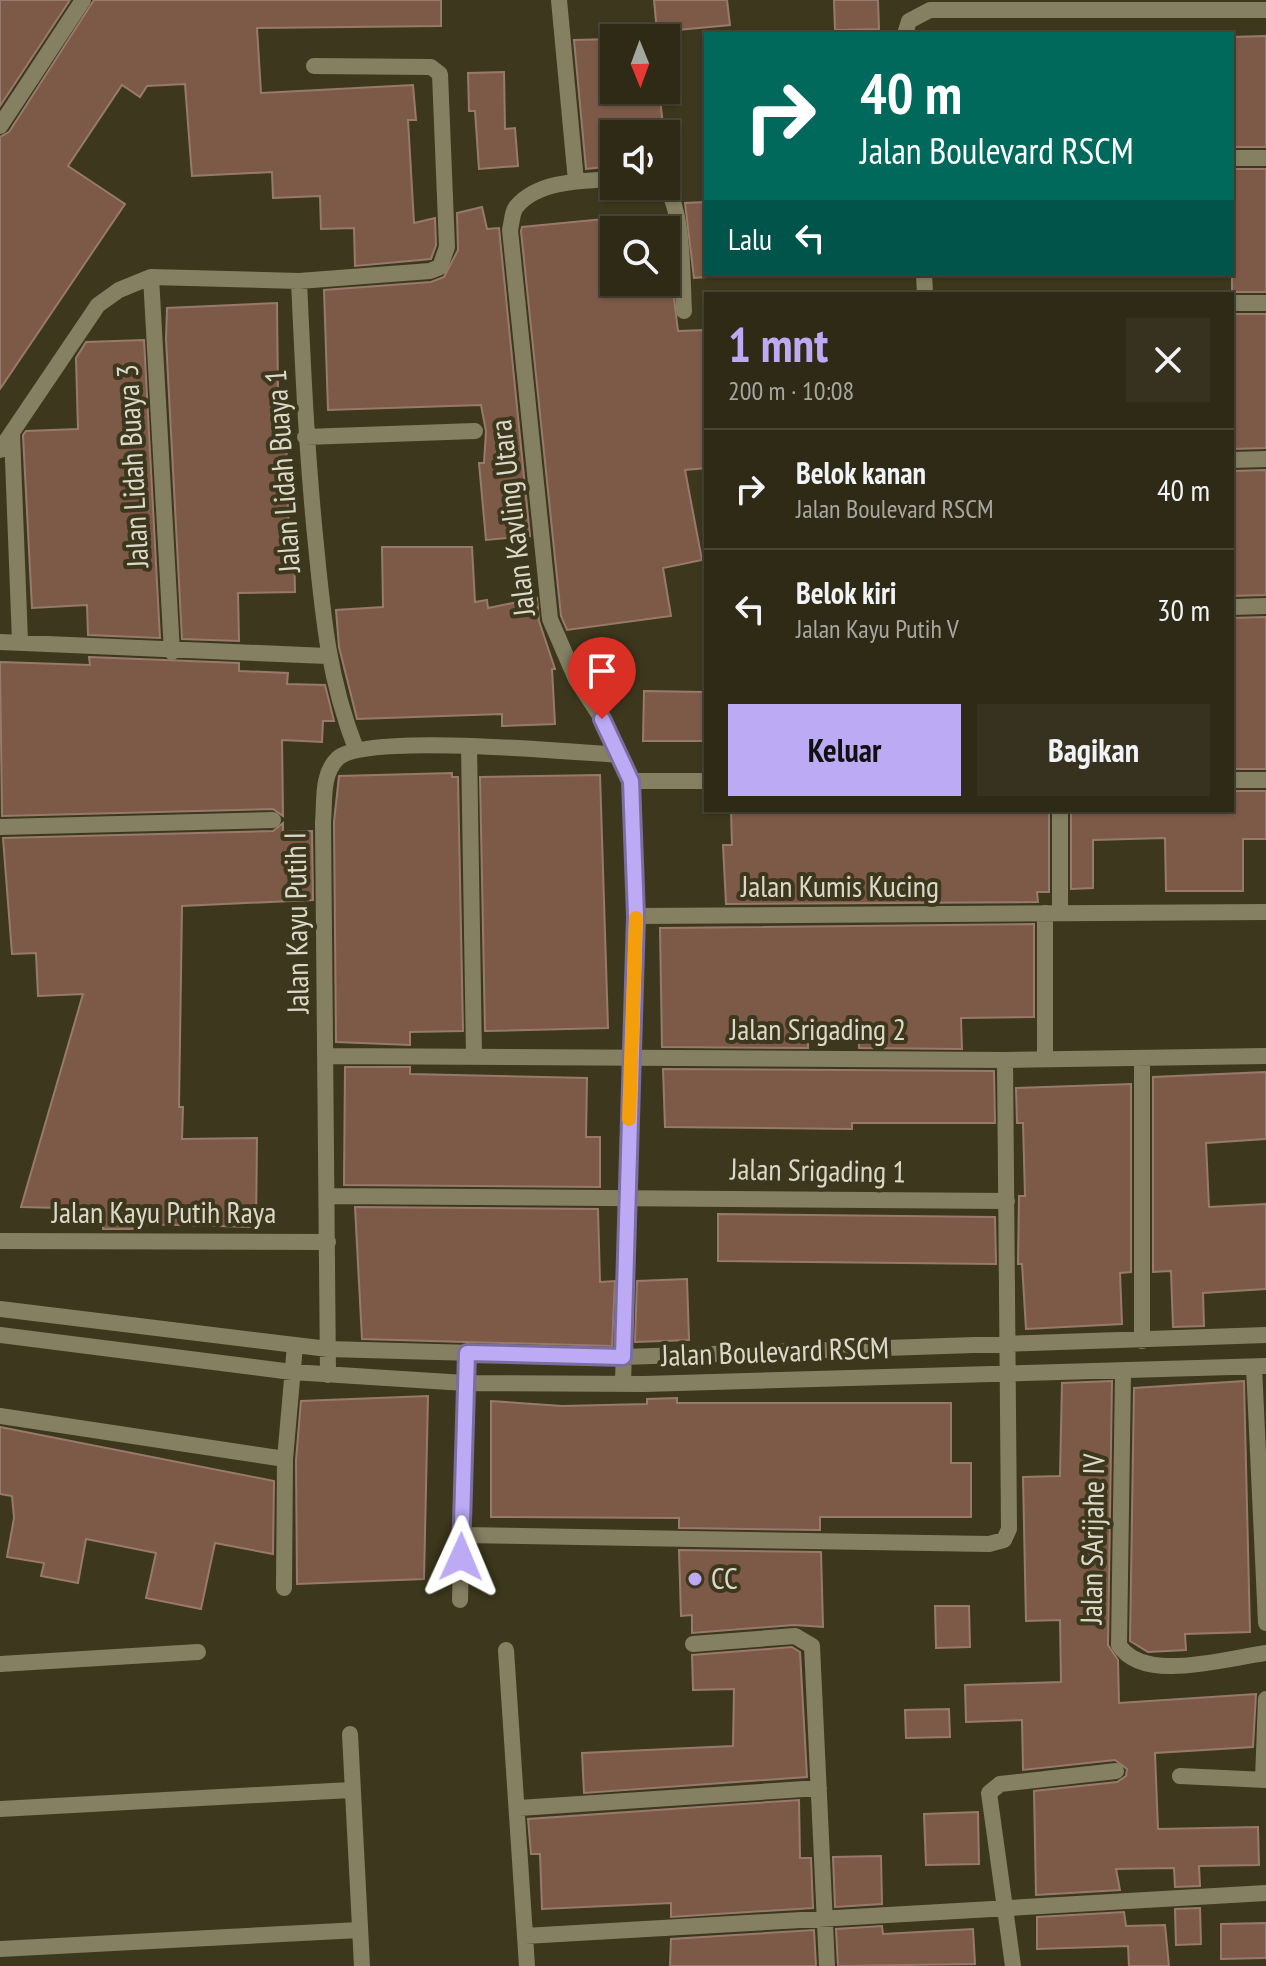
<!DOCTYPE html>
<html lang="id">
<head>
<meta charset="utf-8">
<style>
  :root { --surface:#2e2a16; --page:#36321f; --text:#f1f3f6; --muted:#a7a7a1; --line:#494635; --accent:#bcaaf5 }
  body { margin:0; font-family:"PT Sans Narrow",sans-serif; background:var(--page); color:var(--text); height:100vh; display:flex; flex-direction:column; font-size:30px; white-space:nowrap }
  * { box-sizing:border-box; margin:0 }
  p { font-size:26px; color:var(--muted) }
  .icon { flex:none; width:44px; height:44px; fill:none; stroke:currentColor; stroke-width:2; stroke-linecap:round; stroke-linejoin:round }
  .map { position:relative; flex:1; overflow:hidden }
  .side { position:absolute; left:704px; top:292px; width:530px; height:520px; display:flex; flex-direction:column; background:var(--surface); border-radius:0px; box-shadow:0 2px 6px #0004,0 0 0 2px var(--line) }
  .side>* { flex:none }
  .hud { position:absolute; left:704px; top:32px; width:530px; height:244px; border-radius:0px; box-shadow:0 2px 6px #0004,0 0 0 2px var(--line); background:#00695c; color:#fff; overflow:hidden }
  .needle { width:52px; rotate:179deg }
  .controls { position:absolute; left:600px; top:24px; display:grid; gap:16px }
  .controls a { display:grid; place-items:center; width:80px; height:80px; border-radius:0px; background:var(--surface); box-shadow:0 2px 6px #0004,0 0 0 2px var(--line); font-size:40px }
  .pin { position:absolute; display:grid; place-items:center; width:68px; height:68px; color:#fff; margin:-82px -34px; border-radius:50% 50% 50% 0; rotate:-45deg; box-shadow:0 0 8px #0007 }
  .pin .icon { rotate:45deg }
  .me { position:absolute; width:88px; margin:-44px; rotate:1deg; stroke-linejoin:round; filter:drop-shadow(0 0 6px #0008) }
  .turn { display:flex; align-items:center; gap:28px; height:168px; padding:0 24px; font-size:36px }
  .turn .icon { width:104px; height:104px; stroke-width:2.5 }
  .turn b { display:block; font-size:56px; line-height:68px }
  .then { display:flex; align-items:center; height:76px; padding:0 24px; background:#0003; gap:16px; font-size:30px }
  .round { display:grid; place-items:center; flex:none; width:84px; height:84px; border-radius:0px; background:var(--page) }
  .summary { display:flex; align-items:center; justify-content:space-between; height:136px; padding:0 24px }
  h1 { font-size:48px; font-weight:700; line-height:60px; color:var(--accent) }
  .cta { display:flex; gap:16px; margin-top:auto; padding:16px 24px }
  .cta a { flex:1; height:92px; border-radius:0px; background:var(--accent); color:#111; font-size:32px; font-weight:700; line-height:92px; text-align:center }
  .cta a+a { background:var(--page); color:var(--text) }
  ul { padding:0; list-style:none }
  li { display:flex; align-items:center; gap:24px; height:120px; padding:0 24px; border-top:2px solid var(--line) }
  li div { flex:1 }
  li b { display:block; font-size:30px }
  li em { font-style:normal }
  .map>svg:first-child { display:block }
</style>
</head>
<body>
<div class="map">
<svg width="1266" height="1966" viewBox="0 0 1266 1966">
  <rect width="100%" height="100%" fill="#3d381d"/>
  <path fill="#7d5948" stroke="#987a6c" stroke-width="2" d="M0,0h70l-70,106z
    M94,0h347v26l-184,2 4,65 152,-8 3,35h-8l6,103 21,-5 1,27 -5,14 -76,7 -1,-38 -33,1 -1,-33 -47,2 -1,-26 -80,4 -7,-92 -38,2 -7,11 -18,-12 -54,81 57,38 -125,185v-252l9,-5z
    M654,0h73l3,25 -73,7z
    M834,0h44l1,29 -44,1z
    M1266,36v111h-34v-110z
    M614,39v65l46,-5 4,35h-50v32l-28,3 -12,-129z
    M504,72l1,57 10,-1 3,38 -39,3 -4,-58h-6l-1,-38z
    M1232,169h34v123h-34z
    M706,202v75l-12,1 -9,-75z
    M482,207l5,22 12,-1 31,308 -44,4 -7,-77h5l2,-32 -5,-26 -153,5 -4,-120 107,-8 13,-5 14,-27 -1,-37z
    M614,218v64h58l6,49 28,-1v138l-21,2 17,90 -39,8 8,48 -104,14 -6,-14 -40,-385 1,-4z
    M277,303l1,91h7l3,117 2,30h4l1,51 -57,1 1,48 -57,-2 -16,-300 1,-31z
    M1232,314h34v134l-34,1z
    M144,340l16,298 -72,-3 -1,-30 -55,3 -9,-173 3,-4 52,-2 -2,-71 10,-16z
    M1266,470v125l-34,1v-125z
    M382,547h90l3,55 12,-2 1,8 49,-10 2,23 16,48h-3l3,55 -53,2v-12l-145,5 -18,-72 -3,-37 47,-3z
    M1266,617v152h-34v-151z
    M89,657l150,6v8l49,2 -1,11 38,1 9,36h-11l-1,21 -40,-2 1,76 -10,-7 -271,7 -2,-154 90,3z
    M644,691l62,1v49h-63z
    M452,773v4h6l5,254 -53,1v13l-74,-3 -2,-220 5,-46z
    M600,775l8,253 -123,3 -5,-254z
    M1232,791h34v48h-23v52h-77l-1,-53 -72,2v48l-22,1v-79h161z
    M731,810h318v82h-12l1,10 -312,2 -3,-59h9z
    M283,823v9l29,-1 1,69 -131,6 -3,201h4l-1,32 75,-1 -1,89 -117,-3v5h-36v-20l-82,-2 62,-213 -45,2 -2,-43 -24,1 -9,-116 270,-7z
    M1034,924v93l-73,1 1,31 -103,-1 -1,-26 -50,2v24l-146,-1 -2,-119z
    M345,1067h65v7l177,4 -1,59h14v50l-256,-2z
    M663,1069l331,2 1,52h-143v6l-187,-2z
    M1266,1072v67l-60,4 3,64 57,-3v85l-63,4 1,33 -31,1 -2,-56 -18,1v-195z
    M1131,1084v188l-11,1 2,51 -96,5 -4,-65h-4l1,-68h6l-2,-73h-6l-1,-35z
    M355,1207l243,2 2,73 15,-1 -3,65 -250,-7z
    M718,1214l277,3 1,47 -278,-3z
    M687,1279l2,61 -54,2 2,-61z
    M1112,1381l-4,264 10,15 1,43 137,-9 -3,53 -98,6 3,76 100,-2 1,38 -60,1 1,20 -25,1 -1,-19 -58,1 4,21 -84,5 -2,-104 83,-9 9,-6 1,-7 -12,-9 -92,10 -1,-50 -56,2 -1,-37 96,-3 -1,-62 -34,1 -3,-144 37,-1 2,-93z
    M1244,1381l6,251 -65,2 1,16 -38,2 -18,-11 4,-253z
    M428,1396l-4,183 -127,5 -1,-124 5,-59z
    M677,1398v5h274v60h20v54h-151v13l-141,-2v-10l-188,-1v-116l71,5 85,-2v-5z
    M0,1427l274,54 -1,73 -58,-11 -14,66 -55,-11 10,-45 -70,-14 -8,44 -37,-7 3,-13 -37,-6 7,-39 -2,-22 -12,-2z
    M679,1550l142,2 2,75 -29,-2 -102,8v-18l-11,1z
    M935,1606h34l1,41 -34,1z
    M792,1647l8,5 7,125 -223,16 -2,-40 151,-7 1,-57 -41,1 -1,-35z
    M949,1709l1,28 -44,1 -1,-28z
    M799,1800l1,58h11l2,50 -142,9v-14l-129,6 -2,-55h-9l-3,-35z
    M978,1812l1,52 -53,1 -2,-51z
    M881,1856l1,48 -47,3 -2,-50z
    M1200,1908l1,36 -25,1 -1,-36z
    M1124,1912l2,14 39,-1 4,41h-40l-1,-20 -91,3v-32z
    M1266,1923v35l-45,1v-35z
    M882,1926l1,8 90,-5 2,35 -137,2 -2,-37z
    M814,1930l2,36h-146l1,-27z"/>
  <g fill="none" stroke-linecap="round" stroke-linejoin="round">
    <path stroke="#858062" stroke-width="16" d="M559,0l17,181
      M905,34l4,-13 21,-11h336
      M0,126l83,-126
      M1232,158h34
      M614,179c-30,2 -75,1 -97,27 -5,5 -5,16 -7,24l40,389 26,60 26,40 29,62 5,135 -13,468
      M665,186c19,24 17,94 19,125
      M924,274l1,20
      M151,277l21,375
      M299,281c4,89 8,176 17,264 7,73 13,135 40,204
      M1232,303h34
      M12,434l8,207
      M305,437l170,-6
      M0,450l98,-145 21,-15 32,-13 148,4 131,-10 10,-4 7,-20 -7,-173 -9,-7 -117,-1
      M1232,460l34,-1
      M1232,607l34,-1
      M0,642l327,14
      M469,746l5,310
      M1232,780h34
      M631,781h75
      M0,827l273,-7
      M1060,913v-103
      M636,916l630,-4
      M327,1056l678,4 261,-4
      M1045,1059v-146
      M1142,1059v282
      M329,1196l678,5
      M0,1241l328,1
      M0,1309l328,40 295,8 643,-22
      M0,1335l292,37 173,11 179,1 622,-18
      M1254,1367l12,256
      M1123,1373l-4,272c24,39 108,13 147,8
      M328,1375l-5,-553c2,-21 -2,-48 15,-64 29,-25 234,-6 281,-3
      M0,1416l285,43
      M461,1535l528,9 15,-4 5,-11 -4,-469
      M284,1588l1,-129 10,-114
      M460,1600l7,-247
      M693,1644l102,-8 17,10 15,320
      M506,1650l21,316
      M0,1664l198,-12
      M350,1734l12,232
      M1180,1776l86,4
      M1263,1779l3,-80
      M519,1808l300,-20
      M0,1809l350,-19
      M525,1936l741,-43
      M0,1949l359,-19
      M1013,1966l-24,-173 11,-9 116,-13"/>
  </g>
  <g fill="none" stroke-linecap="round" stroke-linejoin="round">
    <g stroke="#7a6e9f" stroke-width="20">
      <path id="route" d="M461,1557l6,-204 156,4 13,-441 -5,-135 -29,-62"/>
    </g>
    <use href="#route" stroke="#bcaaf5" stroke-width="14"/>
    <path stroke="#f59e0b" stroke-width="14" d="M629,1119l7,-201"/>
  </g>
  <circle fill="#bcaaf5" stroke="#3d381d" stroke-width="3" cx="695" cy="1579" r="8"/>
  <g text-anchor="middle" stroke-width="8" stroke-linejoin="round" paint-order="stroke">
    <g font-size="30" fill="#dbd9c9" stroke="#3d381d">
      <text transform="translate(133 466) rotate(-93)" y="10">Jalan Lidah Buaya 3</text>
      <text transform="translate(283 471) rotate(-94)" y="10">Jalan Lidah Buaya 1</text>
      <text transform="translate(513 518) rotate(-97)" y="10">Jalan Kavling Utara</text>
      <text x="840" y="897">Jalan Kumis Kucing</text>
      <text transform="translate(297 923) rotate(-91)" y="10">Jalan Kayu Putih I</text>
      <text x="818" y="1040">Jalan Srigading 2</text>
      <text transform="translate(818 1171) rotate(1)" y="10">Jalan Srigading 1</text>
      <text x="164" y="1223">Jalan Kayu Putih Raya</text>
      <text transform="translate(775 1352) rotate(-2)" y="10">Jalan Boulevard RSCM</text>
      <text transform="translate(1093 1539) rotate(-89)" y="10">Jalan SArijahe IV</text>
    </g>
    <g font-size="30" fill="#dbd9c9" stroke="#3d381d" text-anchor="start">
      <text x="711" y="1589">CC</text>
    </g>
  </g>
</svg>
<div class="controls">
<a><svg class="needle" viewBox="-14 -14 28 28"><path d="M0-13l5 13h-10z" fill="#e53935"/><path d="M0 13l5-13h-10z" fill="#a7a7a1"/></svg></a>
<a><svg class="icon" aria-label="sound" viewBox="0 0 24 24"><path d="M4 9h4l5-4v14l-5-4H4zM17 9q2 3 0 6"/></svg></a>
<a><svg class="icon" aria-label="search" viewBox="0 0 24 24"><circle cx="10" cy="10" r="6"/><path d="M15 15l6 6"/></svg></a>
</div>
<div class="pin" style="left:602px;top:719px;background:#d93025"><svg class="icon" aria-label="arrive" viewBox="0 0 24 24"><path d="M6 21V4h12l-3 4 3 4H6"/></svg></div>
<svg class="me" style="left:461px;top:1557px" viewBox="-20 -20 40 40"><path d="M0-17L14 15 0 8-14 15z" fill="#bcaaf5" stroke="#fff" stroke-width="4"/></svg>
<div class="hud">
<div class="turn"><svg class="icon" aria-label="right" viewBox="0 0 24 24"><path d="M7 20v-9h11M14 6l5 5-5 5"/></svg><div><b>40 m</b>Jalan Boulevard RSCM</div></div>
<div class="then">Lalu<svg class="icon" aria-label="left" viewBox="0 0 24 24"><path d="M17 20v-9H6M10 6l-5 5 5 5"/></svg></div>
</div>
<section class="side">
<div class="summary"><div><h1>1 mnt</h1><p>200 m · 10:08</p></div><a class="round"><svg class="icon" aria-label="close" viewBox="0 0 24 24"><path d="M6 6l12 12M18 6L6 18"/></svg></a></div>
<ul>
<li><svg class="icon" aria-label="right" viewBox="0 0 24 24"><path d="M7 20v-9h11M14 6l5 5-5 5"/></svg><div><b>Belok kanan</b><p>Jalan Boulevard RSCM</p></div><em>40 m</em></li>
<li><svg class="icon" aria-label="left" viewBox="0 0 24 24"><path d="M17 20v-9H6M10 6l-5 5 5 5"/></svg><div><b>Belok kiri</b><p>Jalan Kayu Putih V</p></div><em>30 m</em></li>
</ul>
<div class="cta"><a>Keluar</a><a>Bagikan</a></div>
</section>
</div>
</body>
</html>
